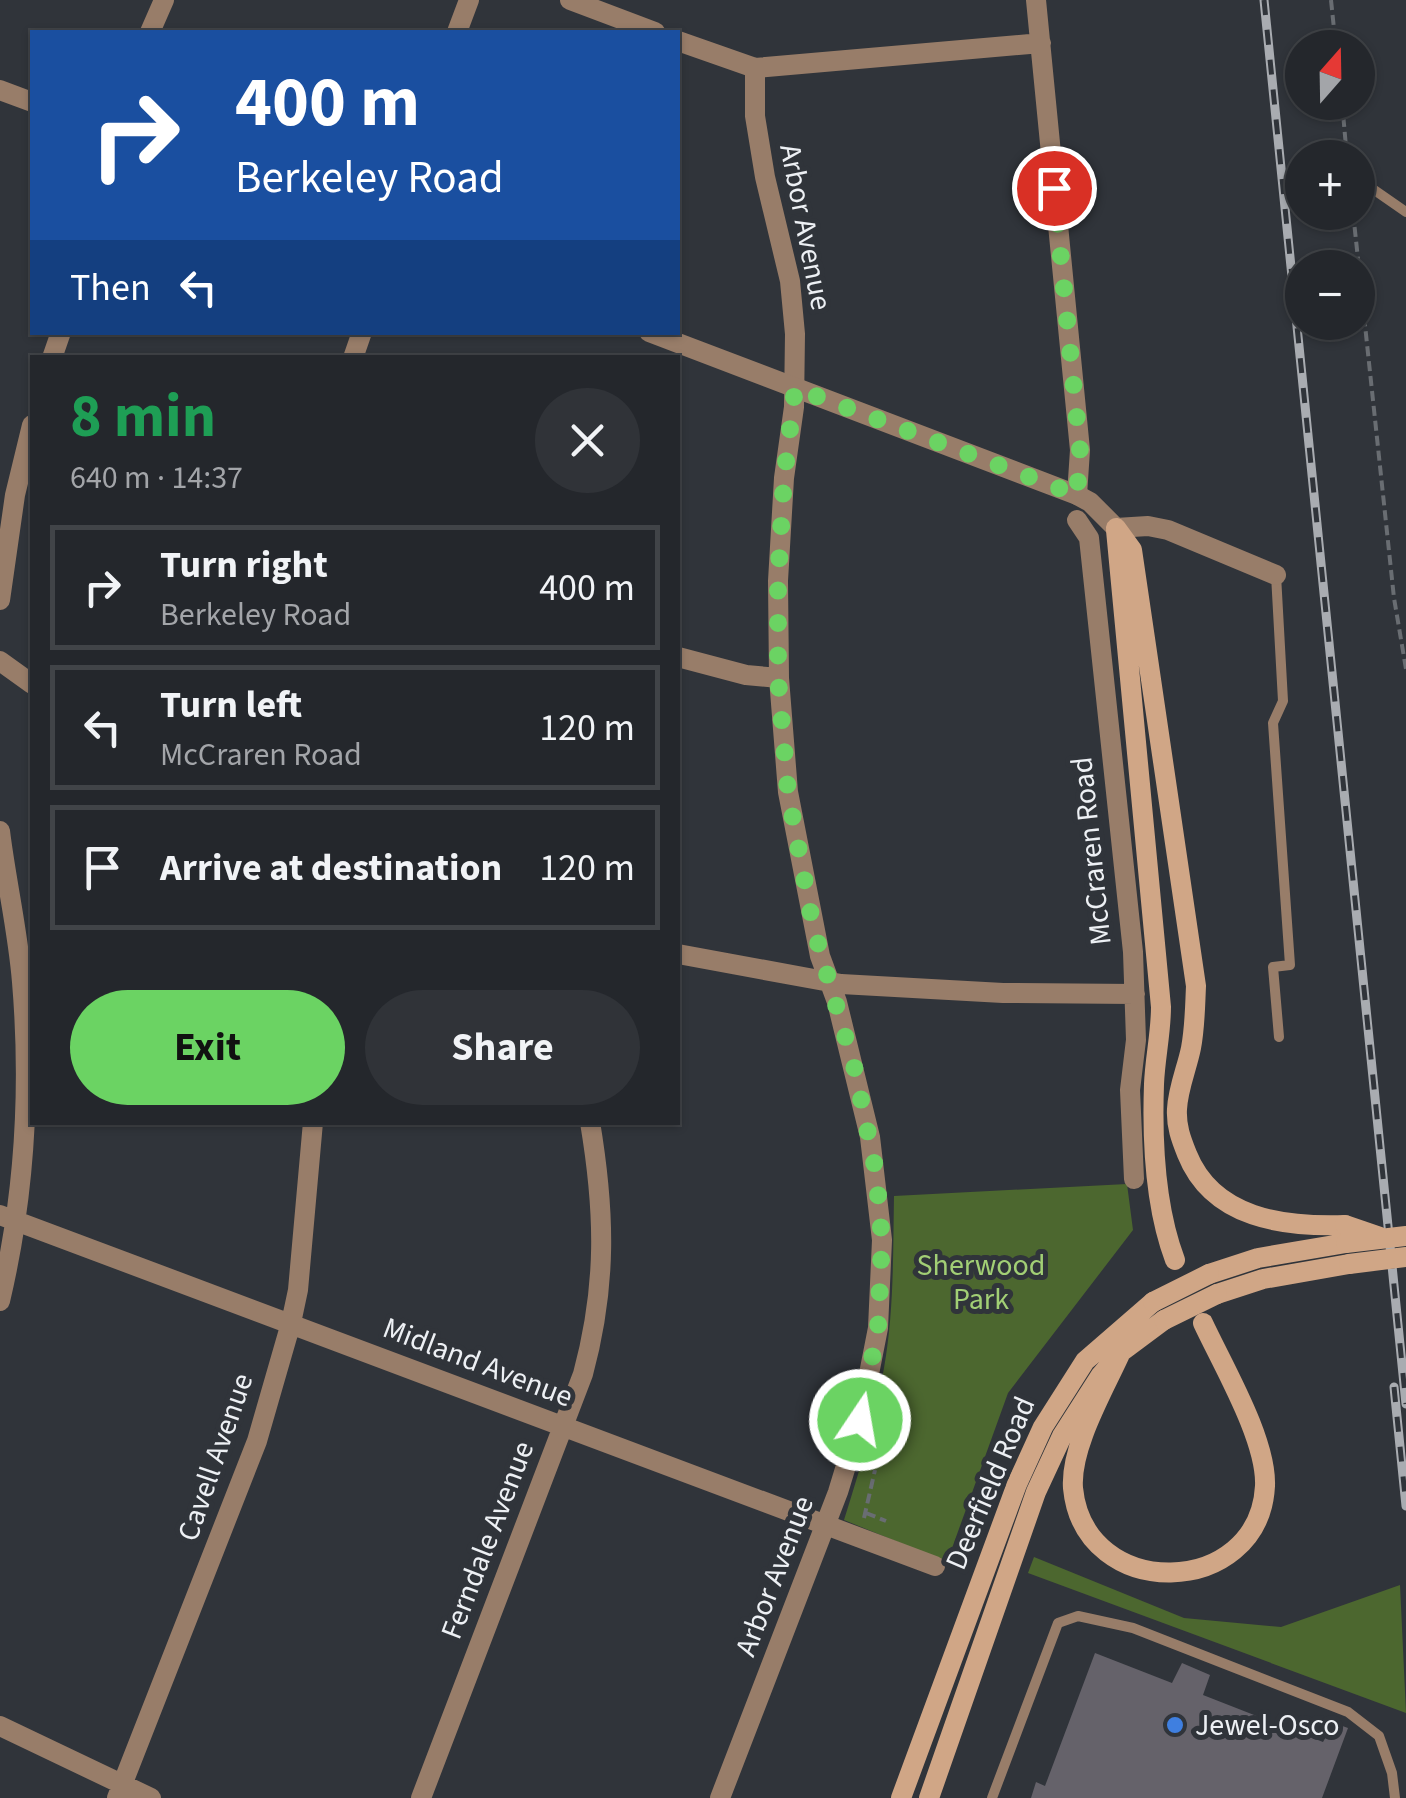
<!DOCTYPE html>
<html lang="en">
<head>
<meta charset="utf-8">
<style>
  :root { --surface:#24272c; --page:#303338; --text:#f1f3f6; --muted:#a3a5a9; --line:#414448; --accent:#6bd363 }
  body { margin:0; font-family:"Source Sans 3",sans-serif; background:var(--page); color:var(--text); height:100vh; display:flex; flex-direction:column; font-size:38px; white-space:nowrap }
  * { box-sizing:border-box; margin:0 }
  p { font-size:32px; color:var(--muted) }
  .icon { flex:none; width:55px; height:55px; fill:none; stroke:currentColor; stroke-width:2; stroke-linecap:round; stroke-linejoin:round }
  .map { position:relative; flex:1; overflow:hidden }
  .drawer { position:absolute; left:30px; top:355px; width:650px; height:770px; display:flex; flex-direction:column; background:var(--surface); border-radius:0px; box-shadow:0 2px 8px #0004,0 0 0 2px var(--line) }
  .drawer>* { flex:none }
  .top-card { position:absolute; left:30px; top:30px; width:650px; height:305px; border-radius:0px; box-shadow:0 2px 8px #0004,0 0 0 2px var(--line); background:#1a4fa0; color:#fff; overflow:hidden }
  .needle { width:65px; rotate:20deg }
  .fabs { position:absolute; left:1285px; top:30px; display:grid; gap:20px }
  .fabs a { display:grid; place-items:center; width:90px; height:90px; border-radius:50%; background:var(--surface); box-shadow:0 2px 8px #0004,0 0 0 2px var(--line); font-size:50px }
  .pin { position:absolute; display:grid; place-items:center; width:85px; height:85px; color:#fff; margin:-42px; border:5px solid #fff; border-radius:50%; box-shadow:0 2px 10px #0007 }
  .me { position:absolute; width:110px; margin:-55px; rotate:12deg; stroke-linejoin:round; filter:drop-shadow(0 0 8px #0008) }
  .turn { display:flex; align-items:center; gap:35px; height:210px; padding:0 40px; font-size:45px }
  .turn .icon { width:130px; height:130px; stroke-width:2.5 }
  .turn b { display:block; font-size:70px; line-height:85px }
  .then { display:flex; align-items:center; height:95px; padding:0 40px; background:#0003; gap:20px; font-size:38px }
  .round { display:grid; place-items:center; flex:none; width:105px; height:105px; border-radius:52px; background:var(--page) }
  .headline { display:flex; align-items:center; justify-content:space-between; height:170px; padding:0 40px }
  h1 { font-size:60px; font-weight:700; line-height:75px; color:#1e9e55 }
  .action { display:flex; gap:20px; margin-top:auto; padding:20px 40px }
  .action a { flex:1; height:115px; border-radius:60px; background:var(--accent); color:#111; font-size:40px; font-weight:700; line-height:115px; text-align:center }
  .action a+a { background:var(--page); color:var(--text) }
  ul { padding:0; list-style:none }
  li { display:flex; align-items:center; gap:30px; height:125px; margin:0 20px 15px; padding:0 20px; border:5px solid var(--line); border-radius:0px }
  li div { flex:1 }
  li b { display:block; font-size:38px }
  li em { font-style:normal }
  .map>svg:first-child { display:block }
</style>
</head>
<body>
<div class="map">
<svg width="1406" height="1798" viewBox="0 0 1406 1798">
  <rect width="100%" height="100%" fill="#30343a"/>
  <path fill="#4c672f" d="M1127,1184l6,46 -125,163 -61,169 -103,-42c16,-51 31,-100 40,-152 10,-56 9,-115 10,-172z
    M1034,1557l150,61 97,9 119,-42 6,128 -378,-140z"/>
  <path fill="#65626a" d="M1095,1653l77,30 10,-20 28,12 -7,20 120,47 11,-19 14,5 -26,70h-291l5,-16 9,4z"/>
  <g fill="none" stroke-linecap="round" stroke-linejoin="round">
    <path stroke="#696d72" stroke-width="4" stroke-dasharray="10 5" stroke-linecap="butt" d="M1331,0l5,48
      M1342,102l5,56
      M1353,212l41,386 12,71
      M866,1513l20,8
      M864,1518l11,-48"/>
    <path stroke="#987d69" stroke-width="10" d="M1370,187l36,25
      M1276,575l7,126 -10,22 17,242 -17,2 6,70
      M992,1798l66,-175 20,-7 55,12 215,84 31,24 13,37 3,25"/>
    <path stroke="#987d69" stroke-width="20" d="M570,0l85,32
      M1036,0l44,450 -3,45
      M150,32l14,-32
      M457,32l12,-32
      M678,41l77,27 286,-25
      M52,358l9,-26
      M353,358l9,-26
      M1077,520l12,18 44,414 3,88 -6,50 4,89
      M1116,528l32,-2 20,4 108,45
      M0,600l15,-105 17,-70
      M678,657l68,18 33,3
      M0,661l32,23
      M0,831c6,50 18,100 22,151 9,108 3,213 -22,319
      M678,954l163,30 162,9 132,1
      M0,1215l935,351
      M0,1726l151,72
      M117,1798l140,-357 34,-118 7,-33 15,-168
      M421,1798l162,-424c24,-89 22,-162 7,-252
      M720,1798l118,-306 22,-72 18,-92 4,-88 -12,-103 -33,-135 -17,-46 -32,-164 -9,-114 -1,-97 6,-103 10,-71 1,-73 -5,-53 -25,-104 -10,-61v-48"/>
    <path stroke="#987d69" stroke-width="20" d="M0,90l32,12
      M649,332l428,163 13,7 26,26"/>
    <path stroke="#d0a686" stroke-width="20" d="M1116,528l16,22 64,436c-1,21 -1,41 -5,62 -4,20 -13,40 -14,61 -1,17 4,30 10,45 26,65 97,73 158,71
      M1116,530l45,477c0,26 -6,51 -7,77 -2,56 1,123 21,176
      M1209,1274l49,-16 88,-15
      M1217,1294l46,-15 86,-15
      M1121,1352c-17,38 -51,95 -48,136 11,115 186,111 192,-2 2,-46 -42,-120 -62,-163
      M901,1798l116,-314 26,-57 42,-66 68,-59
      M929,1798l107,-306 26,-56 39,-61 20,-23 43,-32"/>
    <g stroke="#a9acb1" stroke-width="9">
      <path id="rail" d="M1264,0l142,1404
        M1394,1387l12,119"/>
    </g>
    <use href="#rail" stroke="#30343a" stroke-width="5" stroke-dasharray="15" stroke-linecap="butt"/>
    <path stroke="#d0a686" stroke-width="20" d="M1345,1225l35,12
      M1346,1243l60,-7
      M1349,1264l57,-7
      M1153,1302l56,-28
      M1164,1320l53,-26"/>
  </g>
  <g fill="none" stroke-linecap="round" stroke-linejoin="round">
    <path stroke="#6bd363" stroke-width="18" stroke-dasharray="0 32.4" d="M860,1420l18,-92 4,-88 -6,-68 -21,-102 -42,-144 -25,-134 -10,-114v-97l6,-103 11,-90 282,107 3,-45 -26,-262"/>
  </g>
  <circle fill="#3f7fe0" stroke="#30343a" stroke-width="4" cx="1175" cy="1725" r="10"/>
  <g text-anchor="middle" stroke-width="10" stroke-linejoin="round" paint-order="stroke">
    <g font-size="30" fill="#edf0f4" stroke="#30343a">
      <text transform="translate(806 227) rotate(79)" y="10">Arbor Avenue</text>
      <text transform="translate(1091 851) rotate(-96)" y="10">McCraren Road</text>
      <text transform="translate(478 1362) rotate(21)" y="10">Midland Avenue</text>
      <text transform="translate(215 1457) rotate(-71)" y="10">Cavell Avenue</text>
      <text transform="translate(990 1483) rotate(-67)" y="10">Deerfield Road</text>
      <text transform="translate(487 1540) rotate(-69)" y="10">Ferndale Avenue</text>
      <text transform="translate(774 1576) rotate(-69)" y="10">Arbor Avenue</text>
    </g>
    <g font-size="30" fill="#a2cf75" stroke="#30343a">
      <text x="981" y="1275">Sherwood<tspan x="981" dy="34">Park</tspan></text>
    </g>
    <g font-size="30" fill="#edf0f4" stroke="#30343a" text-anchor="start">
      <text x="1195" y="1735">Jewel-Osco</text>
    </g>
  </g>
</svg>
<div class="fabs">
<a><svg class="needle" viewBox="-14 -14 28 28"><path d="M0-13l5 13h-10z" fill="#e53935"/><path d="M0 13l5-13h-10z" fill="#a3a5a9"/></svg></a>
<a>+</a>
<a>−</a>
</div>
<div class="pin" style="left:1054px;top:188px;background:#d93025"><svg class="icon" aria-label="arrive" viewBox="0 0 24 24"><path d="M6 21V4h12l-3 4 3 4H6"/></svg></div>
<svg class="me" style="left:860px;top:1420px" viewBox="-20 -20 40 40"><circle r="17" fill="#6bd363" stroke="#fff" stroke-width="3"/><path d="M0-11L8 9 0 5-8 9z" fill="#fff"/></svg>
<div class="top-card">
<div class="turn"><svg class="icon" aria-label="right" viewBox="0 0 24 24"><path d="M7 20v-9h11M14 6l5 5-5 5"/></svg><div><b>400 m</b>Berkeley Road</div></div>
<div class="then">Then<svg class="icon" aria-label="left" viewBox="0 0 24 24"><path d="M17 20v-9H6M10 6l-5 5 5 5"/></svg></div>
</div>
<section class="drawer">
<div class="headline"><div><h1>8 min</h1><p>640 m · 14:37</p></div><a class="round"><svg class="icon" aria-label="close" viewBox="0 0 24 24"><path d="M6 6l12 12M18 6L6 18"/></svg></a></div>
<ul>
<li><svg class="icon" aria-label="right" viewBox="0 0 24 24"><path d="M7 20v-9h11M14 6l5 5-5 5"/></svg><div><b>Turn right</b><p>Berkeley Road</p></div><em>400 m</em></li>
<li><svg class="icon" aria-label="left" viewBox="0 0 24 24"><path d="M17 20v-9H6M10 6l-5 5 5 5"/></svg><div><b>Turn left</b><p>McCraren Road</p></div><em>120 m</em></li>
<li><svg class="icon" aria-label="arrive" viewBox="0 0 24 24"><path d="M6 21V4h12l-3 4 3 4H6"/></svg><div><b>Arrive at destination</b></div><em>120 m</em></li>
</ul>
<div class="action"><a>Exit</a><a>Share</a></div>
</section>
</div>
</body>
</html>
